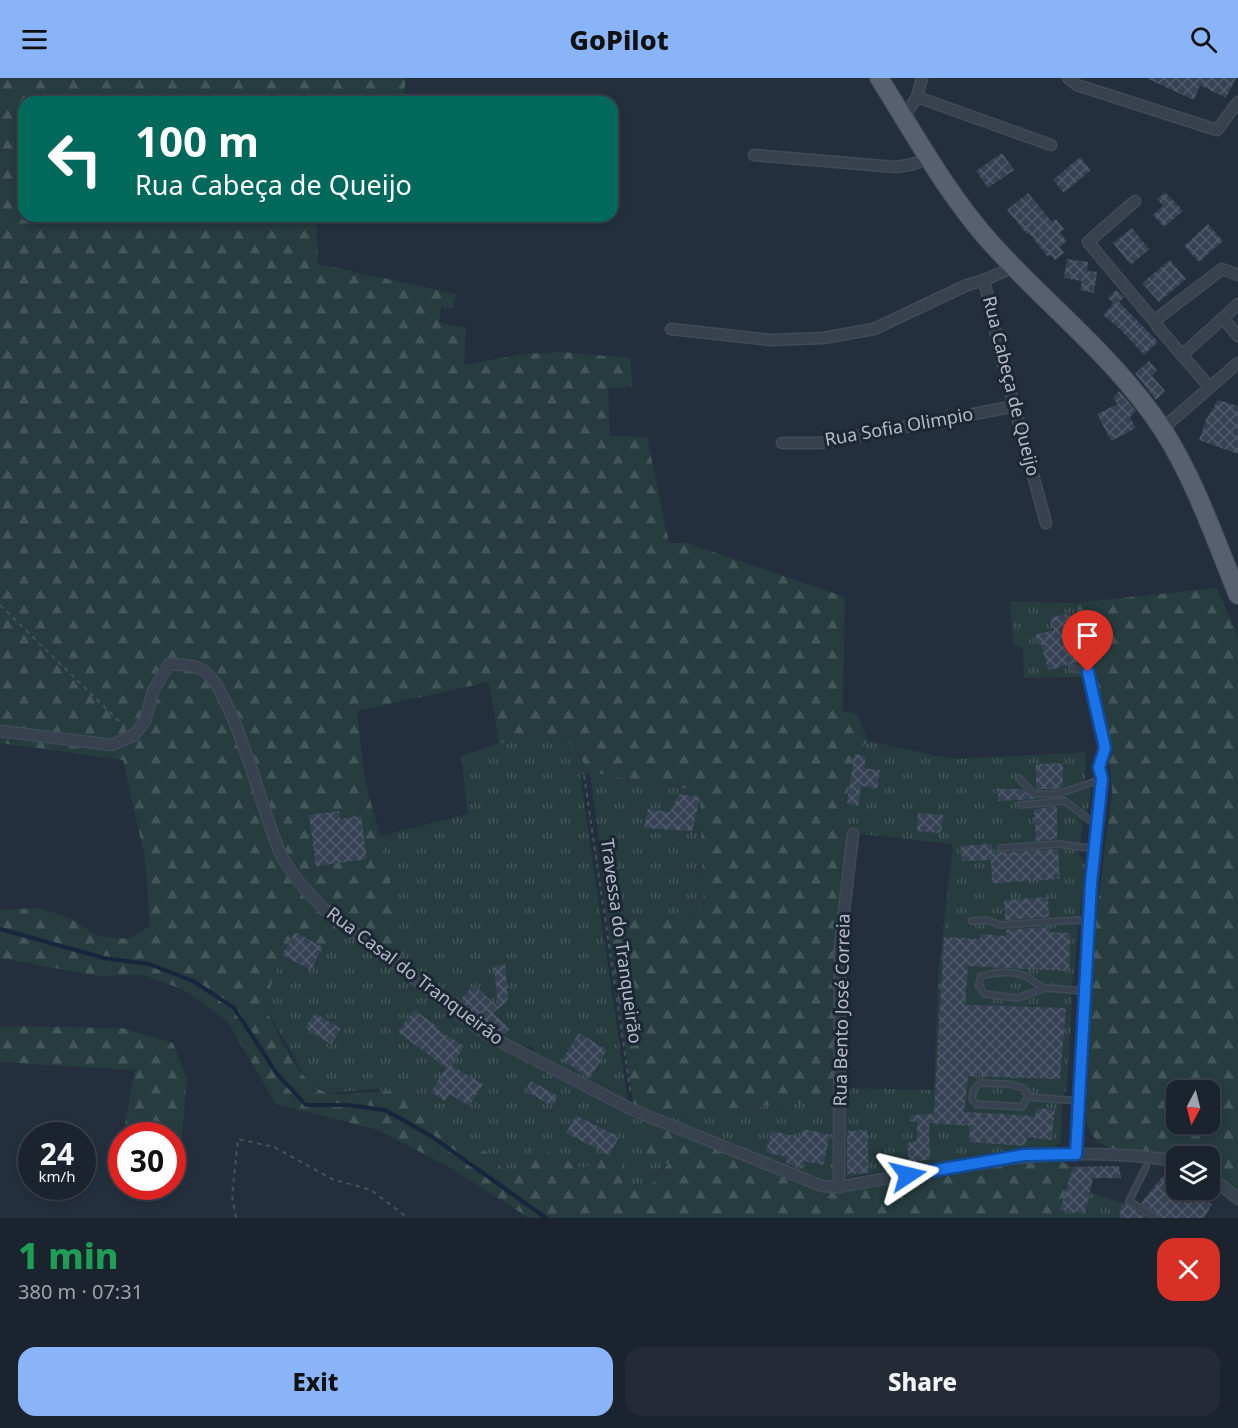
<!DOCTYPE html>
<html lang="en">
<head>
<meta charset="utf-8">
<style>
  :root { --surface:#1b232e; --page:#242b36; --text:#f1f3f6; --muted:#a0a4aa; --line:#39404a; --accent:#8ab4f8 }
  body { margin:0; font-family:"Noto Sans",sans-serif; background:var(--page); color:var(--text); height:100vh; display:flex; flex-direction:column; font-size:22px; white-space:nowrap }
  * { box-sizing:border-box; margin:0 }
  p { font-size:20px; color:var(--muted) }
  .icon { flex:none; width:33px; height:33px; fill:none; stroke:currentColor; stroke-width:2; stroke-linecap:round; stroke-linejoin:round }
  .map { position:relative; height:1140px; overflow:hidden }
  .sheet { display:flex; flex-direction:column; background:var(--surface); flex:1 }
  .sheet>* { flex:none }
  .hud { position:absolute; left:18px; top:18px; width:600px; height:126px; border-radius:18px; box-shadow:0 3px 9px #0003,0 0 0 2px var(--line); background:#00695c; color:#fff; overflow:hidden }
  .needle { width:39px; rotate:187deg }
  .tools { position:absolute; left:1166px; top:1002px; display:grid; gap:12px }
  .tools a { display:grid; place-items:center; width:54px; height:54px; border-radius:12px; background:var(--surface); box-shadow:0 3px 9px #0003,0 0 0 2px var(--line); font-size:30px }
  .speed { position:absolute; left:18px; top:1044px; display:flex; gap:12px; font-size:30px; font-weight:700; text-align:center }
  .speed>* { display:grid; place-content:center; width:78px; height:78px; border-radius:50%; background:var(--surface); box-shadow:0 3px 9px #0003,0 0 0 2px var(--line); line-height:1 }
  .speed small { font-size:15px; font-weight:400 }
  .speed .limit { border:9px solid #d22; background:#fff; color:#111 }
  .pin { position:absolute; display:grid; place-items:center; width:51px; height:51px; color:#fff; margin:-62px -26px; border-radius:50% 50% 50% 0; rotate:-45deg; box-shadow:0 0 6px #0007 }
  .pin .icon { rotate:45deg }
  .me { position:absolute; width:66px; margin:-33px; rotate:80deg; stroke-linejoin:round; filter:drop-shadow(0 0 4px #0008) }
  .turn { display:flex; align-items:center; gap:21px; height:126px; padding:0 18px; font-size:27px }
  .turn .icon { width:78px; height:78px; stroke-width:2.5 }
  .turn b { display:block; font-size:42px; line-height:51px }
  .round { display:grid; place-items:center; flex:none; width:63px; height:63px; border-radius:18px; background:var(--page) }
  .summary { display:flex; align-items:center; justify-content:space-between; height:102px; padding:0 18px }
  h1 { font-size:36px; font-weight:800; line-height:45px; color:#1e9e55 }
  .primary-button { display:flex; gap:12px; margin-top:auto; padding:12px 18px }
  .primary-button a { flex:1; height:69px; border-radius:18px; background:var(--accent); color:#111; font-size:24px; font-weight:800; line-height:69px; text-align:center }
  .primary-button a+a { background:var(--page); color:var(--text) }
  header { display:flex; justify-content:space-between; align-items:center; height:78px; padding:0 18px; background:var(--accent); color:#111; font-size:27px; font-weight:800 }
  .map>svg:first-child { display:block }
</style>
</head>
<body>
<header><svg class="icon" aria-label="menu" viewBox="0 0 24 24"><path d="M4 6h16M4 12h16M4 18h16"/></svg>GoPilot<svg class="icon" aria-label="search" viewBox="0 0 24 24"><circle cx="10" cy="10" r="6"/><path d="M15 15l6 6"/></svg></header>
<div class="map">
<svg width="1238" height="1140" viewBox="0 0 1238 1140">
  <defs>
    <pattern id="grass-tufts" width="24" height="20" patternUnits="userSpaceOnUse" patternTransform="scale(1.5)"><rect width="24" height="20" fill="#263c3f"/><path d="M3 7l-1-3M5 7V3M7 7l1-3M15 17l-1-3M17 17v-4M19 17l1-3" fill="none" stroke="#435659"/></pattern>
    <pattern id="forest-firs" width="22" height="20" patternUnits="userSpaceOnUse" patternTransform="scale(1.5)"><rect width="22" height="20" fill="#263c3f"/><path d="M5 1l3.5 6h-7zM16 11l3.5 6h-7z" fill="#435659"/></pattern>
    <pattern id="building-cross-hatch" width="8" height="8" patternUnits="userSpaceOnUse" patternTransform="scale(1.5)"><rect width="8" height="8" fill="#364354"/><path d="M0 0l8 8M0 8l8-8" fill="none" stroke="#515c6b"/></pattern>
  </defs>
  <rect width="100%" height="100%" fill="#242f3e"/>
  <path fill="url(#grass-tufts)" d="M1010,523l65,2 18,74 -69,1 -1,-30 -9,-3z
    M565,658l25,36 110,19 4,129 -98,-6 -4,-47 5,-2 -1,-8 -5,-2 -11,-82 -10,2 48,328 -93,-47 -3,-11 -9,5 -23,-11 -103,-77 -17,-126 88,-22 -7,-58 38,-13z
    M868,663l85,18 133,-7 -1,26 -4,4 1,5 9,1 -4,29 -4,4 -4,33 6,10 -12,116 -3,10 2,11 -5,87 -5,12 -1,42 -8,6 -61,5 -148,25 -2,-90 92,2 4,-113 15,-133 -112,-12 13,-78z
    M340,848l106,83 203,111 19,43 -19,24h-22l-26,-29 -17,11 -48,-22 -27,33 -14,-22 -117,-69 -49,4 -20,-10 -45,-78 18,-50 29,15 12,-23z
    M837,1022l-2,80 -7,2 -177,-67z
    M1090,1114l32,11 -3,15h-61l2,-8 25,4z"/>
  <path fill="url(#forest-firs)" fill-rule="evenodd" d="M0,0h406l-3,24h-379v114h292l2,48 138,30 -4,14 -11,-1 -2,15 27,6 -2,37 59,-11 38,-2 69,6 2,28 -24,3 2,47 37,1 22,106h18l158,54 -2,114 14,3 11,27 -14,13 -13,78 9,2 -13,266 -186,15 -17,-8 -28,-193 98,6 -4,-129 -110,-19 -25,-36 -66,7 -10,-61 -132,29 8,70 15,55 25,113 -8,13 -86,-68 -32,-43 -64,-173 -48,-15 -24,57 -10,14 -21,10 -112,-13z
    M1217,510l21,49v558l-29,-25v-14c-21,0 -86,-2 -103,-10 -11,-5 -16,-13 -20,-24l9,-194 17,-136 -6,-63 -31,-126zM1176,1012h33v34h-33z
    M169,588h22l26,22 57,165 25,36 41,37 -17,21 -29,-15 -12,23 -18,50c12,24 36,83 65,88 17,4 44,-4 65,-1l101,66 14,22 27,-33 48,21 17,-10 19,2 7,27h22l19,-23 -25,-13 6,-31 172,69 230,-32 22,10 -15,51h-529l-78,-50 -73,-38 -102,-26 -49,-83 -43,-31 -40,-15 -47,1 -97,-18v-48l36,-2 34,10 27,18 32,3 21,-13 -5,-68 -22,-98 -123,-17v-8l112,10 23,-9z
    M0,948l122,2 51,15 14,37 -9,93 -5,-1 -1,-36 -49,-1 12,-65 -135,-8z"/>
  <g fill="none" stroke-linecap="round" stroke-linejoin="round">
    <path stroke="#17263c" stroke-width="4" d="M0,851l104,29 45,6 44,17 41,27 43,66 29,31h42l37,5 46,26 115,82"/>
  </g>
  <path fill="url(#building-cross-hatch)" d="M1146,0h90l-10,20 -26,-13 -6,15z
    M1002,75l12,17 -26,18 -12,-17z
    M1080,79l11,13 -27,23 -11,-13z
    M1165,114l18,19 -19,16 -11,-12 10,-9 -6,-7z
    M1028,115l24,29 4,-3 8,10 -4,4 7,8 -7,6 4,6 -9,7 -5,-5 -2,2 -19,-24 -2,1 -20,-24z
    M1208,146l15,17 -24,21 -15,-16z
    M1132,150l17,21 -18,16 -18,-22z
    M1067,181l21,3 -1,9 10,1 -3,21 -14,-3 2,-9 -18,-3z
    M1170,182l16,19 -27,23 -17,-19z
    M1116,212l8,7 -5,5 39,40 -14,13 -24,-26 -17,-14 11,-12 -6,-5z
    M1149,283l8,9 -5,6 13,15 -9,9 -21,-27z
    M1119,313l17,20 -6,6 6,11 -25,13 -14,-27 21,-10 -5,-6z
    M1218,322l20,6v48l-39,-14 7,-20z
    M1070,535l13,48 -35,9 -7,-26 -3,1 -3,-10 19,-5 -4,-12z
    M854,676l12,2 -2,12 16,2 -3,19 -16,-3 -3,20 -11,-2z
    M1063,685v24l-6,2h-21v-25z
    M998,711h24l13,10 -37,2z
    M679,716l21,3 -8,34 -48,-3 4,-19 22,3z
    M1057,729v32l-21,2 -2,-32z
    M339,733l1,8 21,-3 6,43 -51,7 -7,-51z
    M918,735l25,2 -2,18 -24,-2z
    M992,766v9l66,-4 2,30 -68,4 -1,-23 -29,1 -1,-15z
    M1048,819l1,20 -44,3 -1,-20z
    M1050,849v5l20,1 -1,38 -101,-5 -3,39 101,3 -6,71 -92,-3 -4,36 71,4 1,-8 19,2 -4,30 -24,-3 -1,9 -57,-4 1,-16 -41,-3 1,36 -21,4 -2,-20 10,-2v-19l-7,-1 1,-6 23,-1 10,-177 36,2v-5l26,2v-6z
    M295,854l28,15 -12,23 -29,-15z
    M505,887l3,35 -15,13 17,16 -6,6 -25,-16 -19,-19 14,-15 24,22 -4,-41z
    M414,932l24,17 -1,2 27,17 -12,20 31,18 -14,22 -19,-12 -5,7 -14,-9 15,-24 -48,-36z
    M315,935l26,16 -10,15 -26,-16z
    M579,955l28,17 -17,28 -28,-18z
    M531,1003l27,15 -5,10 -28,-15z
    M576,1037l43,22 -10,18 -43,-22z
    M803,1051l27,6 -7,30 -19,-4 -3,8 -15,-6v-6l-20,-5 5,-21 30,6z
    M867,1052l2,43 -22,1v-43z
    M1119,1088l2,12h-28l-8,36 -25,-4 13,-43z
    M1167,1093l9,1v18h17l-1,4 20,10 -8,14h-43l-20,-15z
    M1122,1125l4,1 21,14h-28z"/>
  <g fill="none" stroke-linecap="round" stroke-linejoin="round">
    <g stroke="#414a57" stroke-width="8">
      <path id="lane" d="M1072,590l16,4 17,76 -6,19
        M1019,700l15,16h24l44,-15
        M1021,727l44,-4 31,24
        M1001,770l58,-4 36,5
        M972,843l15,-1 13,5 79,-5 10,4
        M1045,910c-7,-2 -10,-6 -16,-10 -13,-8 -34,-6 -48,-2l-2,8 5,10 34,4 27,-10 40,3
        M1028,1019l-4,-9 -15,-4 -29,-1 -6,6 -2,10 4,5 46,3 6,-10 51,4
        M1146,1089l-17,34 27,17"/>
    </g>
    <g stroke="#414a57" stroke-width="13">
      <path id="street" d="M1068,0l9,7 140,45 21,-28
        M917,19l134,48
        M904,39l13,-20 5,-19
        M754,77l141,12 14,-2 21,-6
        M1135,123l-47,41 66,79 68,-52 16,6
        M1011,187l-6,6 -21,9 17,77 45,166
        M1223,240l15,-14
        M1157,248l49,57
        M671,251l99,11 53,-2 51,-9 93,-44 17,-5
        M1182,277l41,-37 15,18
        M1162,351l76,-66
        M782,365h38l196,-37
        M0,653l112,14 22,-10 11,-14 8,-30 16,-27c12,1 25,0 35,7 28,18 59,141 74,177 9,23 30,45 47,62l164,126 144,74 189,76 17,1c114,-20 220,-46 337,-26
        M1076,1076l15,-271 11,-104 -3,-12
        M1209,1097l29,24
        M839,1109l1,-242 13,-111"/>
    </g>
    <g stroke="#414a57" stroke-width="20">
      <path id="primary" d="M879,0c35,55 68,116 112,165 56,62 126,116 172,187 32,50 52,109 75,165"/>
    </g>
    <path stroke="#3f5557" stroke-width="2" stroke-dasharray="4.5 4.5" stroke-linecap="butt" d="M0,527l125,122
      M584,697l47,320
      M236,1140l-4,-22 6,-57 36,8 58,32 39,11 37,28"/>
    <use href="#lane" stroke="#38414e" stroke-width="5"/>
    <use href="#street" stroke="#38414e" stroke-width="10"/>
    <use href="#primary" stroke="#56606e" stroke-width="18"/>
  </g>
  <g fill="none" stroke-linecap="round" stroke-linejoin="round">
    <g stroke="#114b97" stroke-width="15">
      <path id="route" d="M908,1097l116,-20 52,-1 15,-271 11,-104 -3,-12 6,-19 -17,-76"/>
    </g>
    <use href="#route" stroke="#1a73e8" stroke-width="10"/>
  </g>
  <g text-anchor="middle" stroke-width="6" stroke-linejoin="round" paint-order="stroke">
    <g font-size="18" fill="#b4bcc9" stroke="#1d2633">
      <text transform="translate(1011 308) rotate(76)" y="6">Rua Cabeça de Queijo</text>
      <text transform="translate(899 349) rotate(-10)" y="6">Rua Sofia Olimpio</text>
      <text transform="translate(621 863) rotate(82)" y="6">Travessa do Tranqueirão</text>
      <text transform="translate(415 898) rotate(37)" y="6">Rua Casal do Tranqueirão</text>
      <text transform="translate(842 932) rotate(-89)" y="6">Rua Bento José Correia</text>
    </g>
  </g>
</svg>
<div class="tools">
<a><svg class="needle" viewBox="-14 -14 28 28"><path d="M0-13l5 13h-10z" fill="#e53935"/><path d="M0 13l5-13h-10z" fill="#a0a4aa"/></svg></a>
<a><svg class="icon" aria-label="layers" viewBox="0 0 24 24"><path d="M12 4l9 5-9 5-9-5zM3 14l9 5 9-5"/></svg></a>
</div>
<div class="speed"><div>24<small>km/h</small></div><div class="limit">30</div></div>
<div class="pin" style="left:1088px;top:594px;background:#d93025"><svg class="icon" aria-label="arrive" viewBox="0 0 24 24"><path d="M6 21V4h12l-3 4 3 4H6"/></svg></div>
<svg class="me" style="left:908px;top:1097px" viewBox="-20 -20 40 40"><path d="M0-17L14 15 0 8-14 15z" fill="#1a73e8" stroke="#fff" stroke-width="4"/></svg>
<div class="hud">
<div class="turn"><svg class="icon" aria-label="left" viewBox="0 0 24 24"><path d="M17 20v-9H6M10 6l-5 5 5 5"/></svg><div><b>100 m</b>Rua Cabeça de Queijo</div></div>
</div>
</div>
<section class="sheet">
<div class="summary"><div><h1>1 min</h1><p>380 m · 07:31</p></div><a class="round" style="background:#d93025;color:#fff"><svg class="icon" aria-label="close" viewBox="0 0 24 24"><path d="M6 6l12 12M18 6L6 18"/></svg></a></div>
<div class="primary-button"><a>Exit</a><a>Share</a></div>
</section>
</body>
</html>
